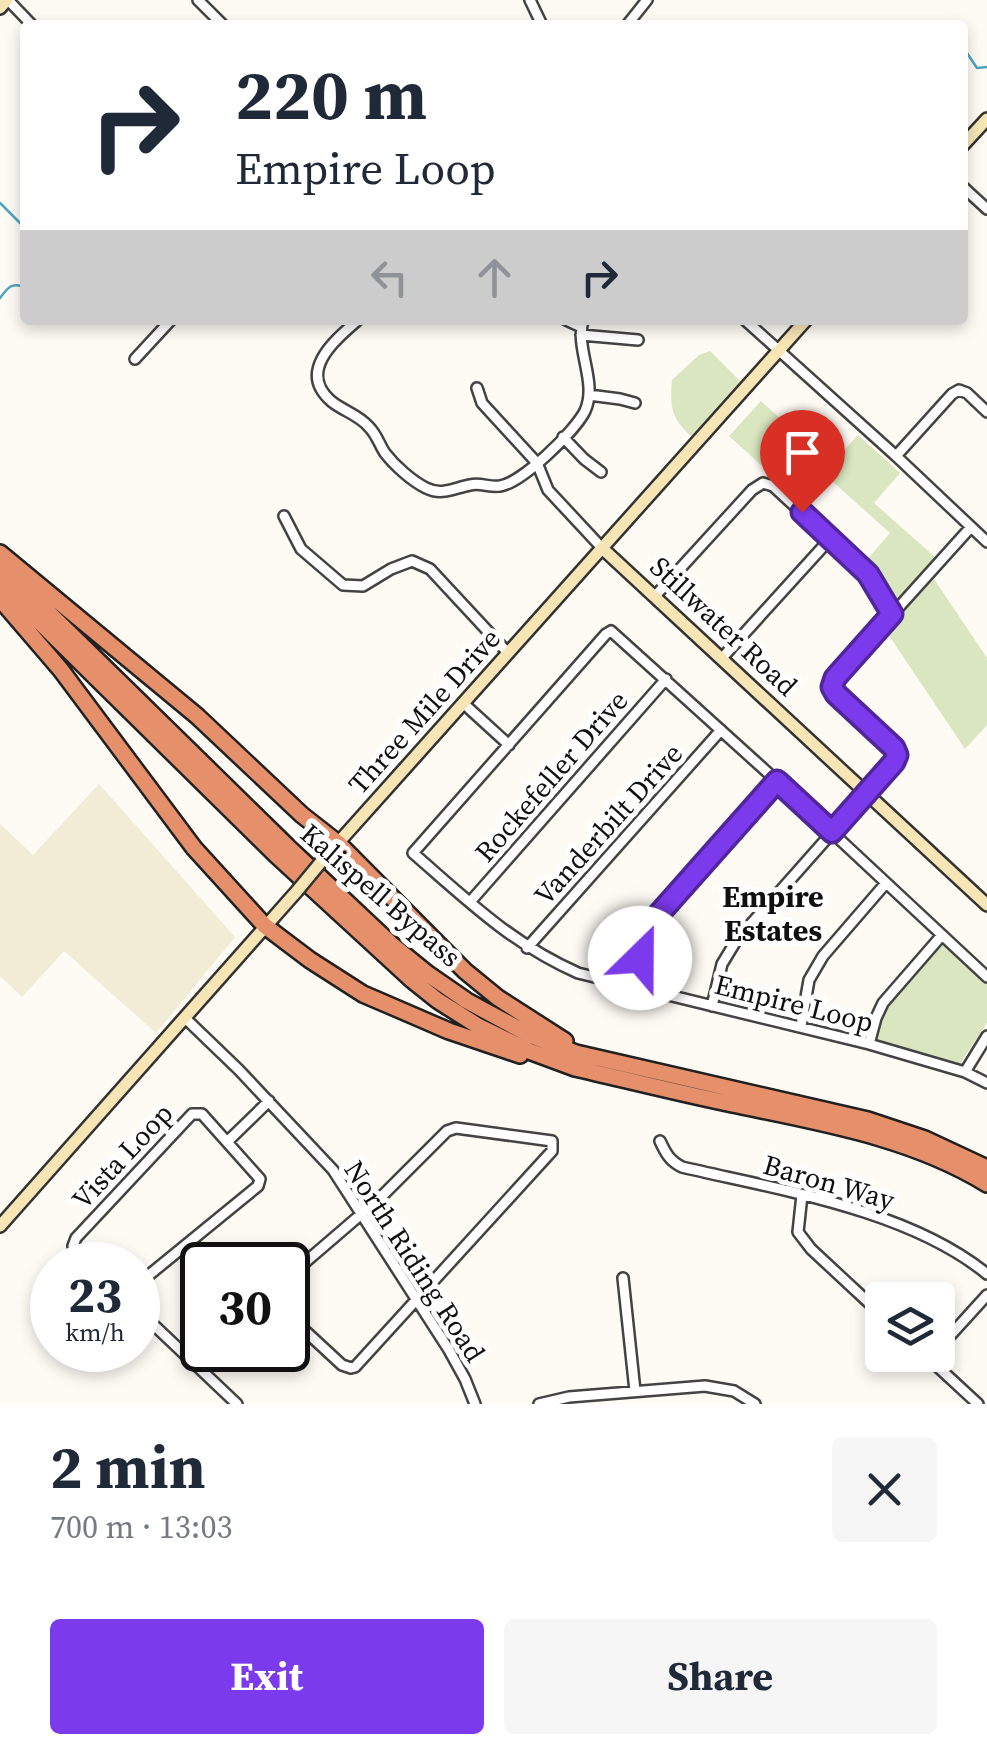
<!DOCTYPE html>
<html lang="en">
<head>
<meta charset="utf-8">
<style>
  :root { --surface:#fff; --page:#f6f6f7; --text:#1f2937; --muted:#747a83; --accent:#7c3aed }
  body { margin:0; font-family:"Source Serif 4",serif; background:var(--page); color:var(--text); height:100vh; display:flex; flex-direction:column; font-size:38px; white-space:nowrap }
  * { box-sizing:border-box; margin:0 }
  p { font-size:32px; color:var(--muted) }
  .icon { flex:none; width:55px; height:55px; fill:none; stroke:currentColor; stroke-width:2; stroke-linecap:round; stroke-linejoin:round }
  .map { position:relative; height:1404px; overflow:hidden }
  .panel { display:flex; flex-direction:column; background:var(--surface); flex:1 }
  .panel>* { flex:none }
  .top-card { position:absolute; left:20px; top:20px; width:948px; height:305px; border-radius:10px; box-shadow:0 5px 15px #0003; background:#fff; color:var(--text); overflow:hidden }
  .controls { position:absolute; left:865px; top:1282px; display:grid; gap:20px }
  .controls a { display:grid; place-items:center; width:90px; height:90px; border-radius:10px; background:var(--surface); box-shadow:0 5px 15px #0003; font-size:50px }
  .speed { position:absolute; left:30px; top:1242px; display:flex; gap:20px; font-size:50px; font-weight:700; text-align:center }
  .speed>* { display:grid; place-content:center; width:130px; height:130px; border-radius:50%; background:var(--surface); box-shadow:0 5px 15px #0003; line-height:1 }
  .speed small { font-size:25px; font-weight:400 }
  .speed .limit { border:5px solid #111; border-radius:15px; background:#fff; color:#111 }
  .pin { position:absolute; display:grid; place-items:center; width:85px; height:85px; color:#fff; margin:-102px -42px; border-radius:50% 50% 50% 0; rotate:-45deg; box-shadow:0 0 10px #0007 }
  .pin .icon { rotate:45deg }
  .me { position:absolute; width:110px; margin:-55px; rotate:23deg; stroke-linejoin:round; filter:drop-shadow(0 0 8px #0008) }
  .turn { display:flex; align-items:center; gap:35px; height:210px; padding:0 50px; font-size:45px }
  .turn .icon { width:130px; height:130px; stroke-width:2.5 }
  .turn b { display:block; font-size:70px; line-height:85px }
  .lanes { display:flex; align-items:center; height:95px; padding:0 50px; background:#0003; justify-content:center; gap:50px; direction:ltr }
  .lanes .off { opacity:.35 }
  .round { display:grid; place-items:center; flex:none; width:105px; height:105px; border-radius:10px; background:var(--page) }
  .headline { display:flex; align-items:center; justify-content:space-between; height:170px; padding:0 50px }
  h1 { font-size:60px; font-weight:700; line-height:75px }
  .primary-button { display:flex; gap:20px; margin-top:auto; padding:20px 50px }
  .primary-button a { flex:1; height:115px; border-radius:10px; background:var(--accent); color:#fff; font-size:40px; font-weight:700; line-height:115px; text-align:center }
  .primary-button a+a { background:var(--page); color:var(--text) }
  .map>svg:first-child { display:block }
</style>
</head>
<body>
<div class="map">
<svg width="987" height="1404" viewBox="0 0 987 1404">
  <rect width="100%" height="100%" fill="#fefaf4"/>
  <path fill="#f2ebd6" d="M99,784l136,153 -79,96 -92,-82 -42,46 -22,-21v-152l33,31z"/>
  <path fill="#dae6c0" d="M710,351l31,31 -49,55c-21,-19 -22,-29 -20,-57l27,-25z
    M761,401l70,63 27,-29 42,38 -26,30 61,54 -39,44 -9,-6 -21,-34 24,-28 -95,-85 -24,26 -42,-38z
    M934,579l53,79v67l-22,24 -79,-118z
    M940,944h4l43,40v39l-28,42 -84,-24 -2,-2c9,-39 42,-66 67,-95z"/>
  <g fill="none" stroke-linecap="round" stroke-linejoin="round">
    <path stroke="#4ca4c0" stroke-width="2.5" d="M962,52l5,1 10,15 10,-1
      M0,203l25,25
      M0,298c8,-11 12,-16 25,-11"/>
    <g stroke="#434343" stroke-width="14">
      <path id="street" d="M8,0l24,25
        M198,0l25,25
        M530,0l12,25
        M627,25l20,-25
        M962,186l25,23
        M358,320c-23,20 -61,51 -27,81 12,10 28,14 38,26 8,8 10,17 16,26 10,13 27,28 41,35 16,8 28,0 44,-3 10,-3 20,3 30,1 22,-3 75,-55 85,-75 13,-29 -10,-61 -2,-91
        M566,320l15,7
        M745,320l151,136 91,86
        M581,335l57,5
        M135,359l36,-39
        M477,388l5,15 55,60 11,27 54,58
        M589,395l31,4 15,4
        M563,437l21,22 17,13
        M896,456l56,-62 7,-4 8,3 20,19
        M284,516l17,33 42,36 20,1 28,-17 21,-8 18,8 78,84
        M656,595l96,-105 11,-7 10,3 95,88 25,40
        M722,658l108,-119
        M463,703l46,42
        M470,902l196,-223
        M527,948l194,-218
        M987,977l-210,-196 -166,-150 -5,3 -193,219c54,47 99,91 165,120l291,71 96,28 22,11
        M633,987l11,-49 14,-23 119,-134
        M712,1006l10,-42 14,-23 139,-157 19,-21 3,-8 -2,-7 -59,-54 -4,-7 3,-9 136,-151
        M185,1018l54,52 94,100 116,180 16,29 10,25
        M801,1026l8,-46 14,-24 63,-73
        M869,1044l7,-26 7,-15 59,-68
        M965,1072l22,-36
        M228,1141l41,-40
        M660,1141c6,13 10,20 22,26 98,23 227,43 305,107
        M802,1195l-4,37 13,17 71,66
        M90,1265l-17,-19 3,-8 116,-124h10l58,65 -2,7 -120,98
        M288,1277l92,-79 67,-67 9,-3 96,13v10l-197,216 -4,1 -9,-3 -54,-50
        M623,1278l12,113
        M138,1310l99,94
        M938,1349l49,-54
        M925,1355l53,49
        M539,1404l30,-7 136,-11 29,5 21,13"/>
    </g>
    <g stroke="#323232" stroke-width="16">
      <path id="secondary" d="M0,8l7,-8
        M962,146l25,-27
        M602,548l385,357
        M321,862l485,-542
        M0,1226l297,-335"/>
    </g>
    <g stroke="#212121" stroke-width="20">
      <path id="highway" d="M0,553l197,163 105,99 37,29 126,127 33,27 67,43
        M0,565l288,282 103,97 37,30 39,27 63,34 46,18 292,67 57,19 62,29
        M0,583l276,272 136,125 25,20 41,26 51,25 46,17c52,12 104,25 157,36 86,18 179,33 255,80
        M0,599l61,71 133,178 71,78 45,34 53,34 86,37 71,24"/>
    </g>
    <use href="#street" stroke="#fff" stroke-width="9"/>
    <use href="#secondary" stroke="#f7e5b6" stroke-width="11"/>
    <use href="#highway" stroke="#e58f6b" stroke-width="15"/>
    <g stroke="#323232" stroke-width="16" stroke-linecap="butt">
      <path id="secondary-bridge" d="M297,891l24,-29"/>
    </g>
    <use href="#secondary-bridge" stroke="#f7e5b6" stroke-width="11"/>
  </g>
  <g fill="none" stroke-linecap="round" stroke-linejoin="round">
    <g stroke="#51269a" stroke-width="25">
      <path id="route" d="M640,958l4,-20 14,-23 119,-134 55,51 62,-70 3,-7 -3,-7 -58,-54 -4,-7 3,-9 57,-64 -24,-40 -66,-62"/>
    </g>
    <use href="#route" stroke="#7c3aed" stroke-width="18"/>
  </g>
  <g text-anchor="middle" stroke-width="10" stroke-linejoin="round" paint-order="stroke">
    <g font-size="28" fill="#101010" stroke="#fff">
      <text transform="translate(724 626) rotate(43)" y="10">Stillwater Road</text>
      <text transform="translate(424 711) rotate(-48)" y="10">Three Mile Drive</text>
      <text transform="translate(551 776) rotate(-49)" y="10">Rockefeller Drive</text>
      <text transform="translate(608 824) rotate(-48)" y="10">Vanderbilt Drive</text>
      <text transform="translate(381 895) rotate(41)" y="10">Kalispell Bypass</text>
      <text transform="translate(794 1003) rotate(14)" y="10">Empire Loop</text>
      <text transform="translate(122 1156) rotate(-47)" y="10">Vista Loop</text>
      <text transform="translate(829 1182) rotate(16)" y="10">Baron Way</text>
      <text transform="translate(415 1261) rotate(57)" y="10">North Riding Road</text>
    </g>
    <g font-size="30" font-weight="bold" fill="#101010" stroke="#fff">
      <text x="773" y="907">Empire<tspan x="773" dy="34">Estates</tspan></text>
    </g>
  </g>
</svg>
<div class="controls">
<a><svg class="icon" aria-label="layers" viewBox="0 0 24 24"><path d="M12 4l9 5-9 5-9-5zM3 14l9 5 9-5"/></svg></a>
</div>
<div class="speed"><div>23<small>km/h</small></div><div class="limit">30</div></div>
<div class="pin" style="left:802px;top:512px;background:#d93025"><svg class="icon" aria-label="arrive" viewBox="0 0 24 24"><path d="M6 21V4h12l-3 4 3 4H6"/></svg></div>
<svg class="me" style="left:640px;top:958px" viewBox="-20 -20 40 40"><circle r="19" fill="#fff"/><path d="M0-13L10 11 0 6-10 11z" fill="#7c3aed"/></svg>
<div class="top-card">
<div class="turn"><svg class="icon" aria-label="right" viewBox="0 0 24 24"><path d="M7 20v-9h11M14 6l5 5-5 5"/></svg><div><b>220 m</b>Empire Loop</div></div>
<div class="lanes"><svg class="icon off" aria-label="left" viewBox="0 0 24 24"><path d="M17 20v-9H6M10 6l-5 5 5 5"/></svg><svg class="icon off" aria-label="ahead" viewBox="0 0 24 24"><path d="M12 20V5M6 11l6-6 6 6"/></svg><svg class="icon" aria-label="right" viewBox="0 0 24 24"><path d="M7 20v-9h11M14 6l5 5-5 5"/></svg></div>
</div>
</div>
<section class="panel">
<div class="headline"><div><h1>2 min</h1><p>700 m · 13:03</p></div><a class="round"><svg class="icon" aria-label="close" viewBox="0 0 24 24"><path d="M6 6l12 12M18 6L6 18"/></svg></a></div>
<div class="primary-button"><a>Exit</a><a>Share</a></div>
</section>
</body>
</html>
